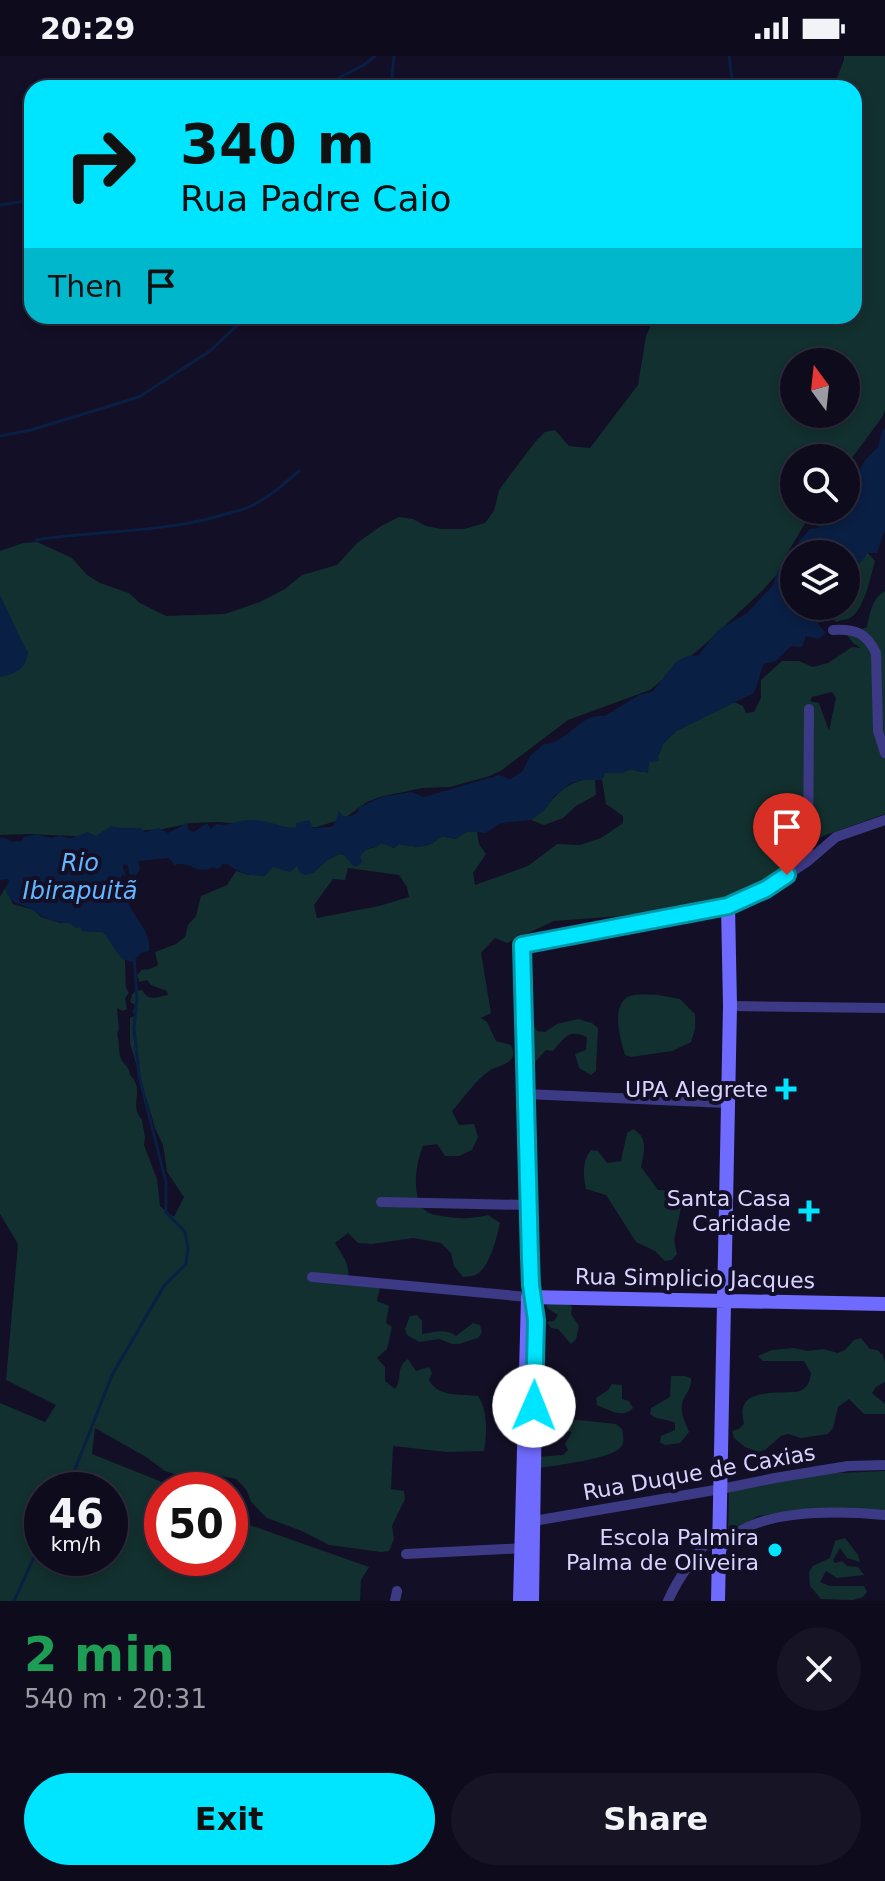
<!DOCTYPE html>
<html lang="en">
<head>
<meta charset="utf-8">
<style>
  :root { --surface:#0e0b1c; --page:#171425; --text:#f1f3f6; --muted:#9b9ba3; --line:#2e2b3b; --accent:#00e5ff }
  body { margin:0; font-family:"DejaVu Sans",sans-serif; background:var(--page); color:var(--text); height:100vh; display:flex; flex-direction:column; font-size:30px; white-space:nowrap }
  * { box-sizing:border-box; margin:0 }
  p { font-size:26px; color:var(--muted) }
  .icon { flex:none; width:44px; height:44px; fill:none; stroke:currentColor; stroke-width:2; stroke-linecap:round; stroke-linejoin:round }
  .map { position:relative; height:1545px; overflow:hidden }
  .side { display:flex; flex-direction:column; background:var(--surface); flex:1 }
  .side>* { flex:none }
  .top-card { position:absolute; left:24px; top:24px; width:838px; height:244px; border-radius:24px; box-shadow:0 4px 12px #0003,0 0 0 2px var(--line); background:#00e5ff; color:#111; overflow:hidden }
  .needle { width:52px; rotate:345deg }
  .buttons { position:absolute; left:780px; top:292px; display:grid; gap:16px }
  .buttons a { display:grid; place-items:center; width:80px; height:80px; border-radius:50%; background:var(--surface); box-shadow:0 4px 12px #0003,0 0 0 2px var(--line); font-size:40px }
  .speed { position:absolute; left:24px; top:1416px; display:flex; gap:16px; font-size:40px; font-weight:700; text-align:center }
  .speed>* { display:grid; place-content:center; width:104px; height:104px; border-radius:50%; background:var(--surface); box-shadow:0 4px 12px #0003,0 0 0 2px var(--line); line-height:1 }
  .speed small { font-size:20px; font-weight:400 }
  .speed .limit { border:12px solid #d22; background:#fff; color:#111 }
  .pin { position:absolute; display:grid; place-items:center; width:68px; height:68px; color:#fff; margin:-82px -34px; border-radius:50% 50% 50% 0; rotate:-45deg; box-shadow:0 0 8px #0007 }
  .pin .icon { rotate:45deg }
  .me { position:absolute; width:88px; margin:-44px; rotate:1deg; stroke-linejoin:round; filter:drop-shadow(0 0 6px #0008) }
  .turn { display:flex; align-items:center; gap:28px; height:168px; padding:0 24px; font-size:36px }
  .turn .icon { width:104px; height:104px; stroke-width:2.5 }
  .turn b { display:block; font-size:56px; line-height:68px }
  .then { display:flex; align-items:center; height:76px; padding:0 24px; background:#0003; gap:16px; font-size:30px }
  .round { display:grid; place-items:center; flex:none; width:84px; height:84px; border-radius:42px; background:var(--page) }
  .headline { display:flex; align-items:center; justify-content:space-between; height:136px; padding:0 24px }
  h1 { font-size:48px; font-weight:700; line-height:60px; color:#1e9e55 }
  .button { display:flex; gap:16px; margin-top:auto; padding:16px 24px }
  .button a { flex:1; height:92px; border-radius:48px; background:var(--accent); color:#111; font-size:32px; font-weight:700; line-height:92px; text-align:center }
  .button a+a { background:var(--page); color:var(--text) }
  .status { display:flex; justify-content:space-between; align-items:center; height:56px; padding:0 40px; background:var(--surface); direction:ltr }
  .status svg { height:22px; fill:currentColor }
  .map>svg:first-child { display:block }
</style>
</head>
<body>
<div class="status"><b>20:29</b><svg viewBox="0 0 49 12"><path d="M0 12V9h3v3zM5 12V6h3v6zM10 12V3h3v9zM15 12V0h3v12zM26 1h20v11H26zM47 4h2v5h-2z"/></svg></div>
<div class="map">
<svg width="885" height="1545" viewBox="0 0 885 1545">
  <rect width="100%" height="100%" fill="#130f26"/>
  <path fill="#12302f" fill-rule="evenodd" d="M844,0h41v354l-2,6 -37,50v-8h-52v52h19l-28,47 -4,13 -19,21 -58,54 -54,45 -82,30 -66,50 -12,6 -40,11 -28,1 -42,9 -13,5 -22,16 -28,9 -28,1 -70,-6 -28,1 -28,6 -42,3 -28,5 -64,-3 -29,1v-284l23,-8 14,-1 35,16 15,17 13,8 29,10 11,10 26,13 59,-2 35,-12 25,-13 17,-14 35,-10 20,-22 24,-17 18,-9 14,2 13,7 15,3h23l21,-6 9,-12 5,-21 36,-48 10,-10 10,-2 14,16 21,2 48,-63 8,-49 9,-20h199v-228h-21l11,-28zM794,306h52v52h-52z
    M867,496l8,9c-4,14 -11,50 -25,57 -4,2 -9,2 -13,4l-21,-11v-5h30v-31l10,-2 -10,-2v-14l4,-4h5v5l-7,4z
    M885,535v223l-62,22 -29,20 -8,12 -42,22 -37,14 -87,12 -66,5 -47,22 -12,-5 -14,15 10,60 -10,5 6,4 9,19 15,4c2,6 4,7 1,13 -5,8 -16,8 -23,13 -15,11 -25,27 -37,40l7,14 15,-1 4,13 -6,13 -13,6h-14l-8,-12 -14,2c-7,17 -14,56 6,67 4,2 9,2 13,3 17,3 29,3 46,-1l12,8c-3,13 -10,44 -23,51 -4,3 -9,2 -14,3l-9,-11 -3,-13 -10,-10 -28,-5 -41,6 -14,-1 -10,-10 -13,10c6,11 15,20 13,33l32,11 -3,14 12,5 -3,17 6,4 -5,22 -10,9 8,9v14l10,8c8,-10 0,-22 13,-30l8,12 13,-4 3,6 -3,7c8,17 32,14 49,16 10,14 9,38 6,55l-37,1 -54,-6 -2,43 13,2 1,8 -13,27 2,13 -5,12 -8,1 -52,-7 -27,-14 -35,-13 -16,-16 -5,-13 -10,-10 -29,-6 -8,1 -6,4h-7l-21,-7 -19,-14 -51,-29 -3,26 90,36h-20v68h68v-40l139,49 -8,13 -1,21h-360v-198l45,19 11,-17 -50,-25 12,-136 -18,-30v-317l5,-9 8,16 21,6 7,7 19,6 10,-1 11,5 2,4 20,1c9,8 11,20 22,28l1,28 3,5 -4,5 2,11 -4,2 -6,-3 2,21 -2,5c3,8 1,17 4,25 4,7 8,7 9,16 16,16 -2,29 12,45l3,17 -1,8 13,34 3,27 14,11 10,-20 -17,-25 -4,-27 -8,-17 -25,-85v-25l6,-3 -3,-3 2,-7 -5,-3 2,-7 3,-4 7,-1c7,12 15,7 26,5l-1,-4 -16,-6 -4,-5 -8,2 -2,-7 5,-5 8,-1 8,-4 -3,-13 21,-8 9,-7 3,-12 8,-9 5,-20 26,-11 9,-14 13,4 24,-8 24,-1 16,7 13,-12 13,-7 5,1 10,11h4c3,-22 11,-13 24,-23l12,5 5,-4c20,3 26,6 43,-8l13,3 13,-8 9,1 2,12 7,10 -13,19 2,12 53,-19 29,-22 23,1 21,-7 22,-15v-7l-17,-12 -4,-24 2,-7h17l10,-4 10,3 7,-10 10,-6 5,-12 13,-13 58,-29 9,4 3,7 8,-1 7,-14v-18l21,-19h17l14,6 15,-4 24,-16 9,1 -8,-5 -6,-8 20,-8c3,-14 5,-29 18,-36zM832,636l4,6 -7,33 -10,-28 -9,-2 2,-4zM348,812l51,7 8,12 2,10 -30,9 -62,12 -3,-13 19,-26 12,1zM42,1434h68v68h-68z
    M583,724h12l1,15 -20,11 -13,12 -19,7 -13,-5c21,-15 25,-33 52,-40z
    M658,939l22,4 15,15v15l-4,13 -19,9 -41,6 -6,-2c-4,-14 -14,-45 1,-57 7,-5 24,-3 32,-3z
    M578,963l14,4 6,5 -2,43 -5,4 -12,-7 -4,-14 11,-4 1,-13c-19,-8 -21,-1 -34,14l-7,-1 -14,15 -7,1 4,-35 4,-6 4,6 8,1 12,-8z
    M633,1073c16,9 11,23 8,38l17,23 23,1 2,8 -9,41 3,14 -5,6 -7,1 -10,-10 -19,-9 -30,-47 -20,-6c-3,-13 -4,-28 5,-39l7,1 9,12 14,-2 6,-28z
    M546,1245l21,1 5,5 -1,7 8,12 -3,13 -5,5 -13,-15 -7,-1 -4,-6 7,-1 4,-6 -11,-7z
    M417,1259l5,6v13c13,-2 24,-6 34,2l17,-13 7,2 2,7 -4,6 -19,6h-7l-13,-5 -20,3 -12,-7 -2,-6 5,-13z
    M861,1282l9,11 7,1 6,5 2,8v19l-9,5 -4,6 13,11v10h-21l-15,-15 -11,8 -5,21 -5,6 -27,4 -13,-4 -7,2 -16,14 -7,2 -13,-5 -11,-9 -2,-7 7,-2 5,-5c-1,-6 -3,-13 0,-19 6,-14 34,-12 47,-13 4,0 9,0 12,-3 6,-3 7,-10 8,-16l-7,-12h-41l-5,-5 14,-6 22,-2 14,3 15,-2 15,4 7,-3 9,-10z
    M671,1320h13l7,2c1,12 -7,16 -9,26 -2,9 4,20 7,28l-9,11 -14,2 -6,-2 1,-7 14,-6v-7c-9,-5 -18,-2 -25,-9l1,-6 19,-11z
    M612,1328l10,1v14l7,2 4,7c-10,11 -24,2 -36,-3l-1,-7 12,-8z
    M579,1364l37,4 6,5c1,6 3,13 -1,18 -9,12 -65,18 -81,21l-5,-11 28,-2 5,-5 -3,-6 7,-12 -27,-5 3,-6z
    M885,1415v39l-94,1 -33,5 -30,18 1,-42 87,-18z
    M845,1482l13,17 2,7 -13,-4 -7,-10 -7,12 2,3 7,-2 5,5 11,1 6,8 -27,3 -11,-7 -6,11 10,4h34l3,6 -4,5 -10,3 -32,-1 -11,-13 -1,-14 4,-6 17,-8 5,-17z"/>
  <path fill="#0a1f44" d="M885,371v103l-8,23h-10c-4,9 -8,12 -18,14l-1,-5 7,-4 -1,-5h-4l-4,4v-3h-52v52h22v5l7,4 -5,9 8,9 -8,6 -12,-3 -4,11 -11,-1 -15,15 -12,3c-5,10 -5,19 -10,29l-78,38 -13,13 -5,11 1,6 -10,1 -1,11 -17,-4 -10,4h-16l-3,7h-19l-12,3 -18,14 -8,13 -14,10 -30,3 -16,10 -17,-2 -13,8 -13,-3c-17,14 -23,11 -43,8l-4,4 -13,-5c-8,6 -14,3 -22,13l2,6 -4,4h-4l-10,-11 -5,-1 -13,7 -13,12 -8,2 -5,-2 -3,-7 -7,6 -17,-5 -8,9c-17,-1 -24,-2 -38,-12h-5l-2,4 -4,1 -3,-2c-18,9 -21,-7 -39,-2l-2,-4 -4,-3 -30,3 2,9 -4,5 -7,-1 -1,-9 -4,-1 -1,4 3,8 -4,-1 -3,11 8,6c-3,19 26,36 22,59l-8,2 -9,9 -10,-3 -19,-27 -21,-1 -1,-4 -5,1 -6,-5c-15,0 -24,-4 -36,-12 -15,-10 -21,-3 -29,-23l4,-7 -2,-2 -7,1v-41l2,-2 12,5 7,-1 3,-4 13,-3 14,4 10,-3c9,7 17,0 27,-3l8,4 15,-10c11,3 19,1 30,2l4,4 14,-4 9,5 19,-10 2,7 5,2 13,-9 4,6 5,-5c11,3 22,-4 33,-4 17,-1 32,8 47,8v-5l13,-3 4,8 17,-1 4,-2 5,-14 4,5h8l6,-3 3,-6 22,-10 29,-5 13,5 75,-22 11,4 12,-7 8,-16 14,-12c24,-1 36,-32 61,-28l34,-21 13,-3 24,-30 11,-6 12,-1 18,-24 30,-18 26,-28 5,-15 13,-14 9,-16 10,-11 10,-2 7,-17h19v-26l14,-14 5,-10 13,-13 4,-16z
    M0,539c10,19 17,39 28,57 -2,17 -12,22 -28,25z"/>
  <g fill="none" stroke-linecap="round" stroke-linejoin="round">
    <path stroke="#0a1f44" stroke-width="3" d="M729,0l4,32
      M319,32l45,-23 11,-9
      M391,32l3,-32
      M0,149l32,-5
      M0,380l31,-6 108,-33 71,-46 37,-35
      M36,484c61,-10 124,-7 183,-24 10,-3 21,-5 30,-9 19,-9 34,-22 50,-36
      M67,1434l45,-115 52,-89 22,-22 2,-16 -3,-16 -19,-20v-30l-27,-106 -5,-48 3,-30 -3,-41
      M14,1545l21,-46 7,-20"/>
    <path stroke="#3d3a85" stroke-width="10" d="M833,574c22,-1 33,2 43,23l2,78 7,22
      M808,805l1,-152
      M730,950l155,2
      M526,1038l201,9
      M381,1146l147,3
      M312,1221l216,20 1,-7
      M534,1242l-3,-13 -9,-340 206,-39 38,-17 42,-28 28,-24 49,-17
      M528,1466l193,-33 54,-11 73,-12 37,-1
      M720,1497c21,-47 122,-42 165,-38
      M406,1498l120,-6
      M395,1545l2,-10
      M668,1545c12,-28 31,-51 52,-73"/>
    <path stroke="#6f6bff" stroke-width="14" d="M520,1545l8,-304 357,7
      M532,1545l4,-268
      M718,1545l12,-595 -2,-100"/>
  </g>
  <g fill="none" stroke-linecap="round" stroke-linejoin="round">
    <g stroke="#0095a6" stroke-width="20">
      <path id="route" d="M534,1350l2,-86 -5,-35 -1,-27 -8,-313 206,-39 38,-17 21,-14"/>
    </g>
    <use href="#route" stroke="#00e5ff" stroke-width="14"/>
  </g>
  <g fill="#00e5ff" stroke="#130f26" stroke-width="3">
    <path d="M782 1021h8v8h8v8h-8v8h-8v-8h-8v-8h8z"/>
    <path d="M805 1143h8v8h8v8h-8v8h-8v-8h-8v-8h8z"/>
    <circle cx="775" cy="1494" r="8"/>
  </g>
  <g text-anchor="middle" stroke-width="8" stroke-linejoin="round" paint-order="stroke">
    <g font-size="22" fill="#d9d4ff" stroke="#130f26" text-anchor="end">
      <text x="768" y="1041">UPA Alegrete</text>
      <text x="791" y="1150">Santa Casa<tspan x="791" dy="25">Caridade</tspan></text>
      <text x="759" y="1489">Escola Palmira<tspan x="759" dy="25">Palma de Oliveira</tspan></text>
    </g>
    <g font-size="22" fill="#d9d4ff" stroke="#130f26">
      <text transform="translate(695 1222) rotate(1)" y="8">Rua Simplicio Jacques</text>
      <text transform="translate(699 1416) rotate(-10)" y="8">Rua Duque de Caxias</text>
    </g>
    <g font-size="24" font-style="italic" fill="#62b6ff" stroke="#130f26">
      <text x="80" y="815">Rio<tspan x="80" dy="28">Ibirapuitã</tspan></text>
    </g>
  </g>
</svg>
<div class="buttons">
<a><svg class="needle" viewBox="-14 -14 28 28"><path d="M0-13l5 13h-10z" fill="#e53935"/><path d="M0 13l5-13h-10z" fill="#9b9ba3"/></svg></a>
<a><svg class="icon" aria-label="search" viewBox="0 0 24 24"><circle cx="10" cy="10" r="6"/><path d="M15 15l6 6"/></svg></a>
<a><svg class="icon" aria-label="layers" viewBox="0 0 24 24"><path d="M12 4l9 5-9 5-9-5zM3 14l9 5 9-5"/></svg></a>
</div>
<div class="speed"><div>46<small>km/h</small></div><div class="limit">50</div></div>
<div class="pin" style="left:787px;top:819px;background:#d93025"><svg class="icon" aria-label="arrive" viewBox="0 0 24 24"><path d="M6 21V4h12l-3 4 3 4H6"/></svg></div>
<svg class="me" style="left:534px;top:1350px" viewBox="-20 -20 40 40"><circle r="19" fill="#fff"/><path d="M0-13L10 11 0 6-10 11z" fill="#00e5ff"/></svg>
<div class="top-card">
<div class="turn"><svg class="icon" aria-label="right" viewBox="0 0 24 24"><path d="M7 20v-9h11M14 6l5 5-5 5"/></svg><div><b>340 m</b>Rua Padre Caio</div></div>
<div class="then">Then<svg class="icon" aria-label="arrive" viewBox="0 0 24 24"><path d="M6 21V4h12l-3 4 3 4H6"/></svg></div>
</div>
</div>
<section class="side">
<div class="headline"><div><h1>2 min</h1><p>540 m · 20:31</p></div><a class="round"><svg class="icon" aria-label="close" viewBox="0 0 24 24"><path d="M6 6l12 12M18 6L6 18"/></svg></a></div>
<div class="button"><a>Exit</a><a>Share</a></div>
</section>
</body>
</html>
